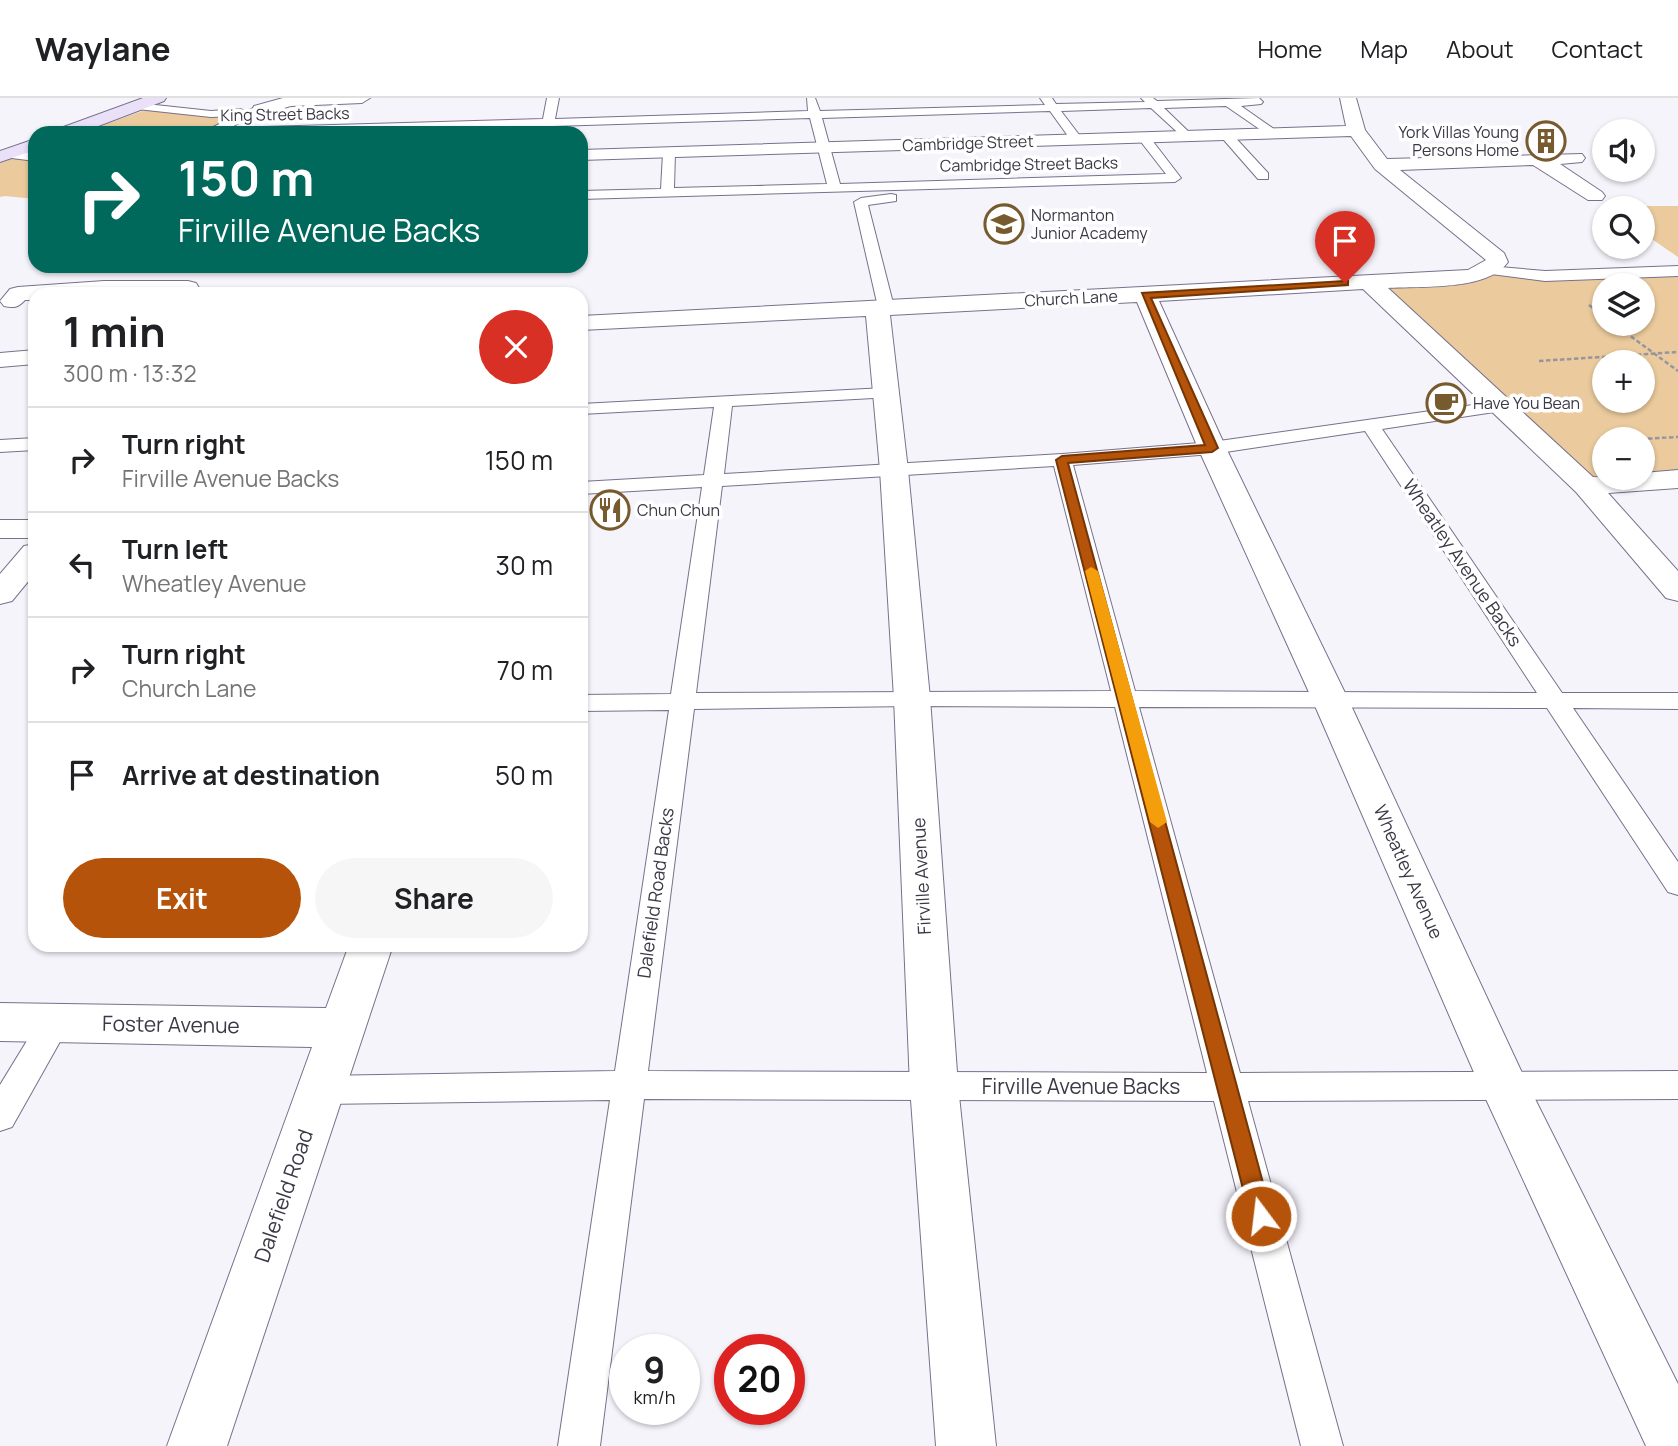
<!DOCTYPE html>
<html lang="en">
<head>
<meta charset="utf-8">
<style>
  :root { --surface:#fff; --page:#f6f6f6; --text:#202124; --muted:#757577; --line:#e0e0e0; --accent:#b45309 }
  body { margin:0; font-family:Manrope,sans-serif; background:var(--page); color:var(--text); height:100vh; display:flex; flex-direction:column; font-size:26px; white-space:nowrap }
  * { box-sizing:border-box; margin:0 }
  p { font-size:23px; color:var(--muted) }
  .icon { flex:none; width:38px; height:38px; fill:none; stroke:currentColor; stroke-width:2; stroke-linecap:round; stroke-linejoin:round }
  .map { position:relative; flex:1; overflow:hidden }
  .panel { position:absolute; left:28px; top:189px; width:560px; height:665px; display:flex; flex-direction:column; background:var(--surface); border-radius:21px; box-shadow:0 2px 5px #0004 }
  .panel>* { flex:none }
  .guide { position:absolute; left:28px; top:28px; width:560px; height:147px; border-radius:21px; box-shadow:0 2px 5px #0004; background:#00695c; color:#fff; overflow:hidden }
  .buttons { position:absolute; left:1592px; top:21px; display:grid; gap:14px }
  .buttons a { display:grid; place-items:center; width:63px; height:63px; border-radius:50%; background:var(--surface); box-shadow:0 2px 5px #0004; font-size:35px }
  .speed { position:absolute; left:609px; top:1236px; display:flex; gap:14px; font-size:35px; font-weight:700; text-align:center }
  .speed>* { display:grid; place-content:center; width:91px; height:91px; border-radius:50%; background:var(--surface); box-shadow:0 2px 5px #0004; line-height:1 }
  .speed small { font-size:18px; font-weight:400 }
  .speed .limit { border:10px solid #d22; background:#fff; color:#111 }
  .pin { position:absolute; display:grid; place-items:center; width:60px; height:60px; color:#fff; margin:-72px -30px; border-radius:50% 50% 50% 0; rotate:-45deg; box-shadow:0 0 7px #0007 }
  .pin .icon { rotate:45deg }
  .me { position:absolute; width:77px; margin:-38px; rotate:345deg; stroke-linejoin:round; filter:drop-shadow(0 0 5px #0008) }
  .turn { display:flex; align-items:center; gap:24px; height:147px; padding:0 35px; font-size:32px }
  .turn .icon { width:91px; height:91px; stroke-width:2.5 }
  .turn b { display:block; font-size:49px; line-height:60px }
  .round { display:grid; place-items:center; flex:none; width:74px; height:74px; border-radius:37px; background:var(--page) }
  .overview { display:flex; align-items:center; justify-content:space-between; height:119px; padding:0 35px }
  h1 { font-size:42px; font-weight:700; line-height:52px }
  .cta { display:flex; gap:14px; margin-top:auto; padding:14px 35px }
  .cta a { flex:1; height:80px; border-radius:42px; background:var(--accent); color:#fff; font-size:28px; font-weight:700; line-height:80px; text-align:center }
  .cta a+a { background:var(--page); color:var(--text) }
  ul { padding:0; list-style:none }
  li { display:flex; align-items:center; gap:21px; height:105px; padding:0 35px; border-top:2px solid var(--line) }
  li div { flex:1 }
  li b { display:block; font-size:26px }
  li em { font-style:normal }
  header { display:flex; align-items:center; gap:42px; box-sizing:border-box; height:98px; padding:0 35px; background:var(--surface); border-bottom:2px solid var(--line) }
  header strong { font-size:33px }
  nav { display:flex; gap:38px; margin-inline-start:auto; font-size:24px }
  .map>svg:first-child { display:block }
</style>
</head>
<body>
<header>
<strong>Waylane</strong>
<nav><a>Home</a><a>Map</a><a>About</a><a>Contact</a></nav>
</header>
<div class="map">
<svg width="1678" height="1348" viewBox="0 0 1678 1348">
  <rect width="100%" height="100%" fill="#f6f4fb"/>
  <path fill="#ebcb9d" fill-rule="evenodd" d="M148,11l83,10 -30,14h-119z
    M35,52v49l-30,-3 -5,1v-34z
    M1607,108h71v51l-35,-24v-25z
    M1678,173v208l-92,7 -217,-204 111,-9 65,3zM1605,187h38v39h-38zM1605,264h38v39h-38zM1605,341h38v39h-38z"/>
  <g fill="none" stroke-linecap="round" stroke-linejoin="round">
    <g stroke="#79708c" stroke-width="2">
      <path id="lane" d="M547,0h12l-4,21 253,-8 -1,-13h8l5,13 225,-6 -5,-7h12l4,6 89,-2 -4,-4h12l4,3 102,-3 4,4 -2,2 -20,2 40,28 -10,3 -45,-31 -62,2 27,26v6l-4,1 -36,-33 -90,3 22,29 -6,4 -4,-1 -23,-32 -228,7 18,66 326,-10 -28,-36 6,-4 4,1 33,43 -6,4 -594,17v-8l80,-2 2,-36 6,-4 6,4 -1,35 153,-4 -17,-66 -257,8 -1,7h-12l2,-7 -334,7 1,-4 27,-13 -25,1 -74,-8 -6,-3 6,-3 74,8 29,-2 5,2 9,-3 6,3 -30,17 313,-9z
        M1227,34l4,1 37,40v6h-10l-35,-40 -2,-3z
        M8,52l27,3v8l-31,-4 -2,-3z
        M891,96l5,1v6l-28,4 26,102 -8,5 -8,-5 -24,-105 7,-4z
        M1488,168l57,5 133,-5v10l-133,5 -62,-8 -2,-3z
        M885,290l9,5 -3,4 -159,9 -8,68 338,-20 150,-12 289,-41 6,1 3,4 -9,5 -119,18 180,264h116v16l-105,-1 105,154v33l-10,-3 -121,-184 -408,-1 101,366 438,-2v28l-430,2 95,345h-42l-87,-345 -570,-2 -44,347h-42l52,-346 -289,4 -12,-4 -5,-10 5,-10 12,-4 294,-5 54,-361 -88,1v-16l90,-1 31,-207 -121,7v-12l123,-7 10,-68 -133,7v-10zM1365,333l172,262 -402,-2 -62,-226 139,-11zM1054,368l57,225 -415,2 26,-207zM912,608l203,1 92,366 -559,-2 46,-362z
        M35,340v12l-35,2v-12z
        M55,911l11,4 5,9 -59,105 -12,4v-46l44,-72z"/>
    </g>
    <g stroke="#79708c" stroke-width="2">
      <path id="street" d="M283,0h87l-8,5 -71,3 -31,9 -8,-5 2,-4z
        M1340,0h16l9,32 22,29 195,-5 3,4 -3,4 -22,2 42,28 3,4 -3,4h-14l-55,-35 -133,5 104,83 4,9c-20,29 -87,24 -120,26l205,189 50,1v-5l35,-3v18l-70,5 70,78v30l-12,-3 -90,-106 -213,-203 -204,12 67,147 122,251 175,376 155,309v62h-32l-167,-362 -167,-385 -114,-251 -61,-146 -247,13 18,155 22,228 28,388 38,360h-60l-26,-360 -16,-388 -14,-228 -14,-154 -285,14v-14l887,-46 18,-10 -111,-91 -24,-33 -770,24v-10l765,-24z
        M104,183h84l8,2 3,5 -8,6h-156v6h-10c-7,8 -12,8 -21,6l-4,-5 10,-12 8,-2z
        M35,252v14l-35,3v-14z
        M0,422h35v18h-35z
        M35,446v29l-23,28 -12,3v-30l24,-28z
        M349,847h44l-166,501h-60l145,-399 -312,-6v-38l326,5z"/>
    </g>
    <g stroke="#79708c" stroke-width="2">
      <path id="secondary" d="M143,0h23l-2,3 -84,32h-25l3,-4z
        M35,41v11l-35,12v-11z"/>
    </g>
    <path stroke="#98959f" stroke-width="2.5" stroke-dasharray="4.5 2.5" stroke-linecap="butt" d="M1589,207l16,12
      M1614,226l64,47
      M1539,263l139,-9
      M1641,341l37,-2"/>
    <use href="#lane" fill="#fff" fill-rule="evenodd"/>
    <use href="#street" fill="#fff" fill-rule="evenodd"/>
    <use href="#secondary" fill="#eae1f9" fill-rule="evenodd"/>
  </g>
  <path fill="#b45309" stroke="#753606" stroke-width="2" d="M1345,183h3v4l-197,13 67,150 -6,4 -144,11 204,753 -3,7 -8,3 -7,-3 -4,-7 -194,-756 6,-4 143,-11 -63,-152z"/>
  <path fill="#f59e0b" d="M1091,469l7,4 69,251 -9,6 -8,-6 -65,-251z"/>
  <defs>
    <g id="building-ring" transform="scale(2.0125)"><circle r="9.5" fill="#fff" stroke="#775a2d" stroke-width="1.5"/><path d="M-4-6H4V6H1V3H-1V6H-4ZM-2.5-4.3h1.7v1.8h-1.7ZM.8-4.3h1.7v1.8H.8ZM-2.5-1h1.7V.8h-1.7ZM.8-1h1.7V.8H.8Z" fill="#775a2d"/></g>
    <g id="school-ring" transform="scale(2.0125)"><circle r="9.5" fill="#fff" stroke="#775a2d" stroke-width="1.5"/><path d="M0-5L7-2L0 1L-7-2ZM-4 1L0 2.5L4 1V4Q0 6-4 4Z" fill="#775a2d"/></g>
    <g id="cafe-ring" transform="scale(2.0125)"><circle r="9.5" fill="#fff" stroke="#775a2d" stroke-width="1.5"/><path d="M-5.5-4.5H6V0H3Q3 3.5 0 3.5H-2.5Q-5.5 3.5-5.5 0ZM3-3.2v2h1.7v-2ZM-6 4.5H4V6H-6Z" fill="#775a2d"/></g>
    <g id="restaurant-ring" transform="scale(2.0125)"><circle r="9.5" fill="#fff" stroke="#775a2d" stroke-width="1.5"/><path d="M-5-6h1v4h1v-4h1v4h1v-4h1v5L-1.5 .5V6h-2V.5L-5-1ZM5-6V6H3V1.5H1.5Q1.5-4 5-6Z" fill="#775a2d"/></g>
  </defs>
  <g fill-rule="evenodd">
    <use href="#building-ring" x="1546" y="43"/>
    <use href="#school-ring" x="1004" y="126"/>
    <use href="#cafe-ring" x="1446" y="305"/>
    <use href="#restaurant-ring" x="610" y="412"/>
  </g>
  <g text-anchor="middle" stroke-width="7" stroke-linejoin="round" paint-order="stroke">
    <g font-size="16" fill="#3c3845" stroke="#fff">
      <text transform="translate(285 16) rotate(-1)" y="6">King Street Backs</text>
      <text transform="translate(968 45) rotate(-2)" y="6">Cambridge Street</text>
      <text transform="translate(1029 66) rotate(-1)" y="6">Cambridge Street Backs</text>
      <text transform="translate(1071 200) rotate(-3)" y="6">Church Lane</text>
    </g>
    <g font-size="16" fill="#3c3845" stroke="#fff" text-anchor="start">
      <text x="1519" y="40" text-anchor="end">York Villas Young<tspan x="1519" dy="18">Persons Home</tspan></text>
      <text x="1031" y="123">Normanton<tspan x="1031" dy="18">Junior Academy</tspan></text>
      <text x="1473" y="311">Have You Bean</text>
      <text x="637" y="418">Chun Chun</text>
    </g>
    <g font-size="18" fill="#3c3845" stroke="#fff">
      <text transform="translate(1462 465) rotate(56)" y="6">Wheatley Avenue Backs</text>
      <text transform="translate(1408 774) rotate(66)" y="6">Wheatley Avenue</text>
      <text transform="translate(922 778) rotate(-93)" y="6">Firville Avenue</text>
      <text transform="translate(656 795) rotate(-82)" y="6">Dalefield Road Backs</text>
    </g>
    <g font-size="21" fill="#3c3845" stroke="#fff">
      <text transform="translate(171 927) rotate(1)" y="7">Foster Avenue</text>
      <text x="1081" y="996">Firville Avenue Backs</text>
      <text transform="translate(284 1098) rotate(-71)" y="7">Dalefield Road</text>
    </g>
  </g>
</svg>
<div class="buttons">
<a><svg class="icon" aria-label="sound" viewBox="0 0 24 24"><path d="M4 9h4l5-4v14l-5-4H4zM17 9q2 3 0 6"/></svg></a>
<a><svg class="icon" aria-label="search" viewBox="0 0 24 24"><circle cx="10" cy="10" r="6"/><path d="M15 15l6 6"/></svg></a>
<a><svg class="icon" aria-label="layers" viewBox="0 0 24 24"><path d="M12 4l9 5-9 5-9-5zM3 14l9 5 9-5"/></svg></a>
<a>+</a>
<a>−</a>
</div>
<div class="speed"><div>9<small>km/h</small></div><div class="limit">20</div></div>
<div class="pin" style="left:1345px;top:185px;background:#d93025"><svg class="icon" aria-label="arrive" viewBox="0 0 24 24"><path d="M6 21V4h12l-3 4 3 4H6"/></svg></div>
<svg class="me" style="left:1261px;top:1118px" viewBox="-20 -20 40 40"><circle r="17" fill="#b45309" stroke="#fff" stroke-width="3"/><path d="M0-11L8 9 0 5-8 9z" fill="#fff"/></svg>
<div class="guide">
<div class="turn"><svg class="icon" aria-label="right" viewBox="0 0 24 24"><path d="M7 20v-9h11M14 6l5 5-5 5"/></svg><div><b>150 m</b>Firville Avenue Backs</div></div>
</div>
<section class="panel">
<div class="overview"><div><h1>1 min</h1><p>300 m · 13:32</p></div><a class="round" style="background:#d93025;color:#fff"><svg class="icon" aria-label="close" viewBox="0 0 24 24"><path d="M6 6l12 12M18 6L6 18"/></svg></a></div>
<ul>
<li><svg class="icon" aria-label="right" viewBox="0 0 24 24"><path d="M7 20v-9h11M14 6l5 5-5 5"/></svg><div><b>Turn right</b><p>Firville Avenue Backs</p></div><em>150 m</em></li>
<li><svg class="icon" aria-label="left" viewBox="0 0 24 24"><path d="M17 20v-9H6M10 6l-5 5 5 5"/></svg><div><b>Turn left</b><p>Wheatley Avenue</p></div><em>30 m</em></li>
<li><svg class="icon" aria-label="right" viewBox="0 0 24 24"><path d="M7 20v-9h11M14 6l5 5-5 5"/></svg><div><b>Turn right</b><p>Church Lane</p></div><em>70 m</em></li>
<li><svg class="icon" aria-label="arrive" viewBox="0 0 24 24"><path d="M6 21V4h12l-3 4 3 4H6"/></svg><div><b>Arrive at destination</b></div><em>50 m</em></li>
</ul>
<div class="cta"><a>Exit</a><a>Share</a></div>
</section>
</div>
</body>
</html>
